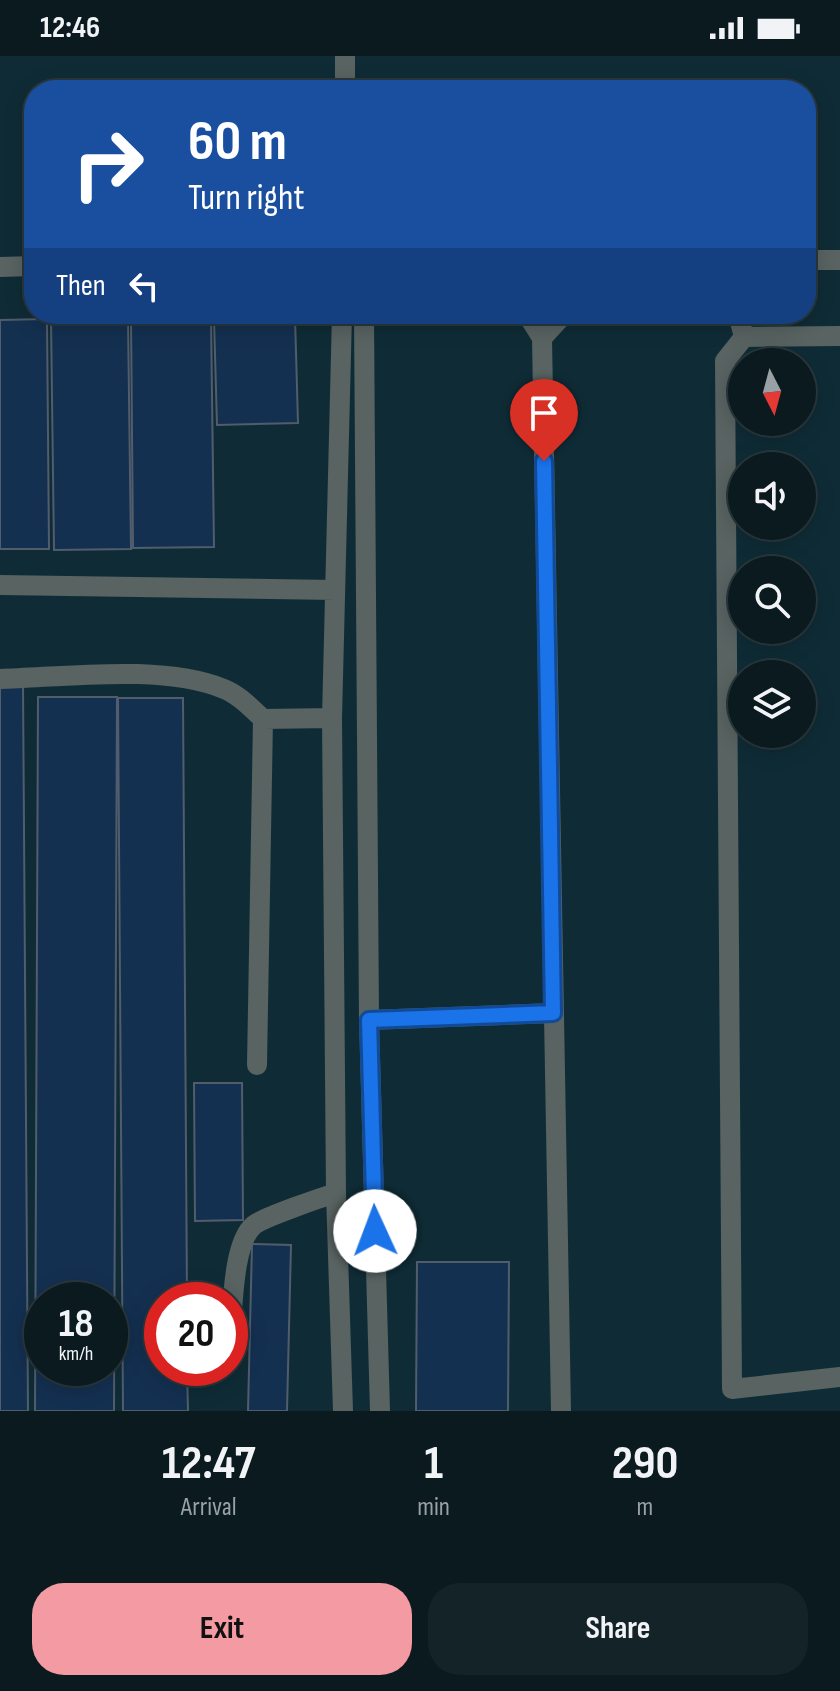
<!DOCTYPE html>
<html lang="en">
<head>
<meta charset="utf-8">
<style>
  :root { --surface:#0a1a1f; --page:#132328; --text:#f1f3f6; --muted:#99a1a4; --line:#2a383d; --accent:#f49aa2 }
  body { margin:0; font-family:"Sofia Sans Condensed",sans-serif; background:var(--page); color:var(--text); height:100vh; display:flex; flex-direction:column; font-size:30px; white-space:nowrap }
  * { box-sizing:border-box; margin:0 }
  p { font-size:26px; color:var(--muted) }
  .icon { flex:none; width:44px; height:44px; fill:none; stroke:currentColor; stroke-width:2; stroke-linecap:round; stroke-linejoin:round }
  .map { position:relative; height:1355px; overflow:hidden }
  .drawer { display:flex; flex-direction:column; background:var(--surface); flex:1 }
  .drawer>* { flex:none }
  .banner { position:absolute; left:24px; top:24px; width:792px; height:244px; border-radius:32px; box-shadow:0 4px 20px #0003,0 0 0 2px var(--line); background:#1a4fa0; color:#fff; overflow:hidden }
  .needle { width:52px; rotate:174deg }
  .buttons { position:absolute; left:728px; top:292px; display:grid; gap:16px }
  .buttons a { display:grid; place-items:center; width:88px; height:88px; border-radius:50%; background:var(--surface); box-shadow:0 4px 20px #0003,0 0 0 2px var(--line); font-size:40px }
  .speed { position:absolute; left:24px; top:1226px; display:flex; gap:16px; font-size:40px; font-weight:700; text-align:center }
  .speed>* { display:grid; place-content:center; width:104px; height:104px; border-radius:50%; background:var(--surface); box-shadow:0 4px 20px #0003,0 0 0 2px var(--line); line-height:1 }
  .speed small { font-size:20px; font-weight:400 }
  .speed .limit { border:12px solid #d22; background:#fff; color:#111 }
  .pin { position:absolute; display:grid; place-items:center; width:68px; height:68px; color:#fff; margin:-82px -34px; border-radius:50% 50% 50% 0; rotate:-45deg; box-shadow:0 0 8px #0007 }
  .pin .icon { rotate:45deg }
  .me { position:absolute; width:88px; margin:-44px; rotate:358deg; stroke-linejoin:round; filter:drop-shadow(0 0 6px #0008) }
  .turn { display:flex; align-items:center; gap:28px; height:168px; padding:0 32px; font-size:36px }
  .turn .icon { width:104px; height:104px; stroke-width:2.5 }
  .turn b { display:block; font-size:56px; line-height:68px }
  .then { display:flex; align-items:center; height:76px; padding:0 32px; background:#0003; gap:16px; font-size:30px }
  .eta { display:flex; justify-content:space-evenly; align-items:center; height:136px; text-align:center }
  .eta b { font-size:48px; font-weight:700; line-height:56px }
  .primary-button { display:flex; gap:16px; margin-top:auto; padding:16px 32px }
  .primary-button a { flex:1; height:92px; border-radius:32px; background:var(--accent); color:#111; font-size:32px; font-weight:700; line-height:92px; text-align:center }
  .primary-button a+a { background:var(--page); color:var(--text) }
  .status { display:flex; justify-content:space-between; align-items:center; height:56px; padding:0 40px; background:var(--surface); direction:ltr }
  .status svg { height:22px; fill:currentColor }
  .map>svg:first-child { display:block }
</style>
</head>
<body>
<div class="status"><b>12:46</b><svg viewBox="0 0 49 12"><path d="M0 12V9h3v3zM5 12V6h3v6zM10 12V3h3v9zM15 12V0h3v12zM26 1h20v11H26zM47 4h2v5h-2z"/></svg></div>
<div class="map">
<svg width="840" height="1355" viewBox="0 0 840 1355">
  <rect width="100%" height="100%" fill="#0e2229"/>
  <path fill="#0f2c36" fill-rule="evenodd" d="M0,0h840v1355h-840zM34,34h772v224h-772zM742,306h60v60h-60zM742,410h60v60h-60zM742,514h60v60h-60zM742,618h60v60h-60zM42,1244h68v68h-68zM162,1244h68v68h-68z"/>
  <path fill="#143051" stroke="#515d6c" stroke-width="2" fill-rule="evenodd" d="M295,261l3,106 -81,2 -3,-106z
    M211,262l3,229 -81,1 -2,-229z
    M47,263l2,230h-49v-229z
    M128,263l3,230 -77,1 -3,-230z
    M0,628h23l5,727h-28z
    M38,641h79l-3,714h-79zM42,1244h68v68h-68z
    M118,642h65l4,602h-25v68h25l1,43h-65z
    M194,1027h48l1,137 -48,1z
    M252,1188l39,1 -4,166h-39z
    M417,1206h92l-1,149h-92z"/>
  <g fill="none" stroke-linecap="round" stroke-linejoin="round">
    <path stroke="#586362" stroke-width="20" d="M345,34v-34
      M806,204h34
      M0,211l34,-1
      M342,258l-10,404 4,475 7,218
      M364,258l5,706 11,391
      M527,258l15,24 19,1073
      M738,258l6,23
      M840,280l-96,1 -19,24 7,1028 108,-12
      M542,282l22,-24
      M0,529l335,5
      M0,623c66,-2 163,-15 224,10 15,6 27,19 39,30
      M369,964l184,-7
      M257,1009l6,-346 69,-1
      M230,1283c3,-28 2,-96 24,-114 10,-8 69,-28 82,-32"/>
  </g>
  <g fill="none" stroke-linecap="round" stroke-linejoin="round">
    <g stroke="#114b97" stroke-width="20">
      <path id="route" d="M375,1175l-6,-211 184,-7 -9,-552"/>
    </g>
    <use href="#route" stroke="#1a73e8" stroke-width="14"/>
  </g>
</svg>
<div class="buttons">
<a><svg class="needle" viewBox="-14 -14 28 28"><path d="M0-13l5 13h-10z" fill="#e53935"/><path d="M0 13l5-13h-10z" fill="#99a1a4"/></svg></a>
<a><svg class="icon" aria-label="sound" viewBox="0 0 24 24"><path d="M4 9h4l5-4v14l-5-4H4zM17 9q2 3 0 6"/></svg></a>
<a><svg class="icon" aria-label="search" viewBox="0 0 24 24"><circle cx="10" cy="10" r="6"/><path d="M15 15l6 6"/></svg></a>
<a><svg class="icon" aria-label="layers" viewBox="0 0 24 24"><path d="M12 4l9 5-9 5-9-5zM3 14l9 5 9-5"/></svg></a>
</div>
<div class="speed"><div>18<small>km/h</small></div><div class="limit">20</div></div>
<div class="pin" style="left:544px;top:405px;background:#d93025"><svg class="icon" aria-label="arrive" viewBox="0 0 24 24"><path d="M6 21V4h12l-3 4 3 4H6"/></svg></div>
<svg class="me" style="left:375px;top:1175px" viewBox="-20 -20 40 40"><circle r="19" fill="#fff"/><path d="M0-13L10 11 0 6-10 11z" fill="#1a73e8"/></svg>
<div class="banner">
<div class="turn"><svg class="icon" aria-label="right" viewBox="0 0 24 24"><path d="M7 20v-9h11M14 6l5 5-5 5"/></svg><div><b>60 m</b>Turn right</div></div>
<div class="then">Then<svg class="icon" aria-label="left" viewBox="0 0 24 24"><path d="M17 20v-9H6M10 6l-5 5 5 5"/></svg></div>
</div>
</div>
<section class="drawer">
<div class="eta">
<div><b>12:47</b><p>Arrival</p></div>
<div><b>1</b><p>min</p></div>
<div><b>290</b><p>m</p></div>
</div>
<div class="primary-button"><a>Exit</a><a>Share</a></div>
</section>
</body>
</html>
